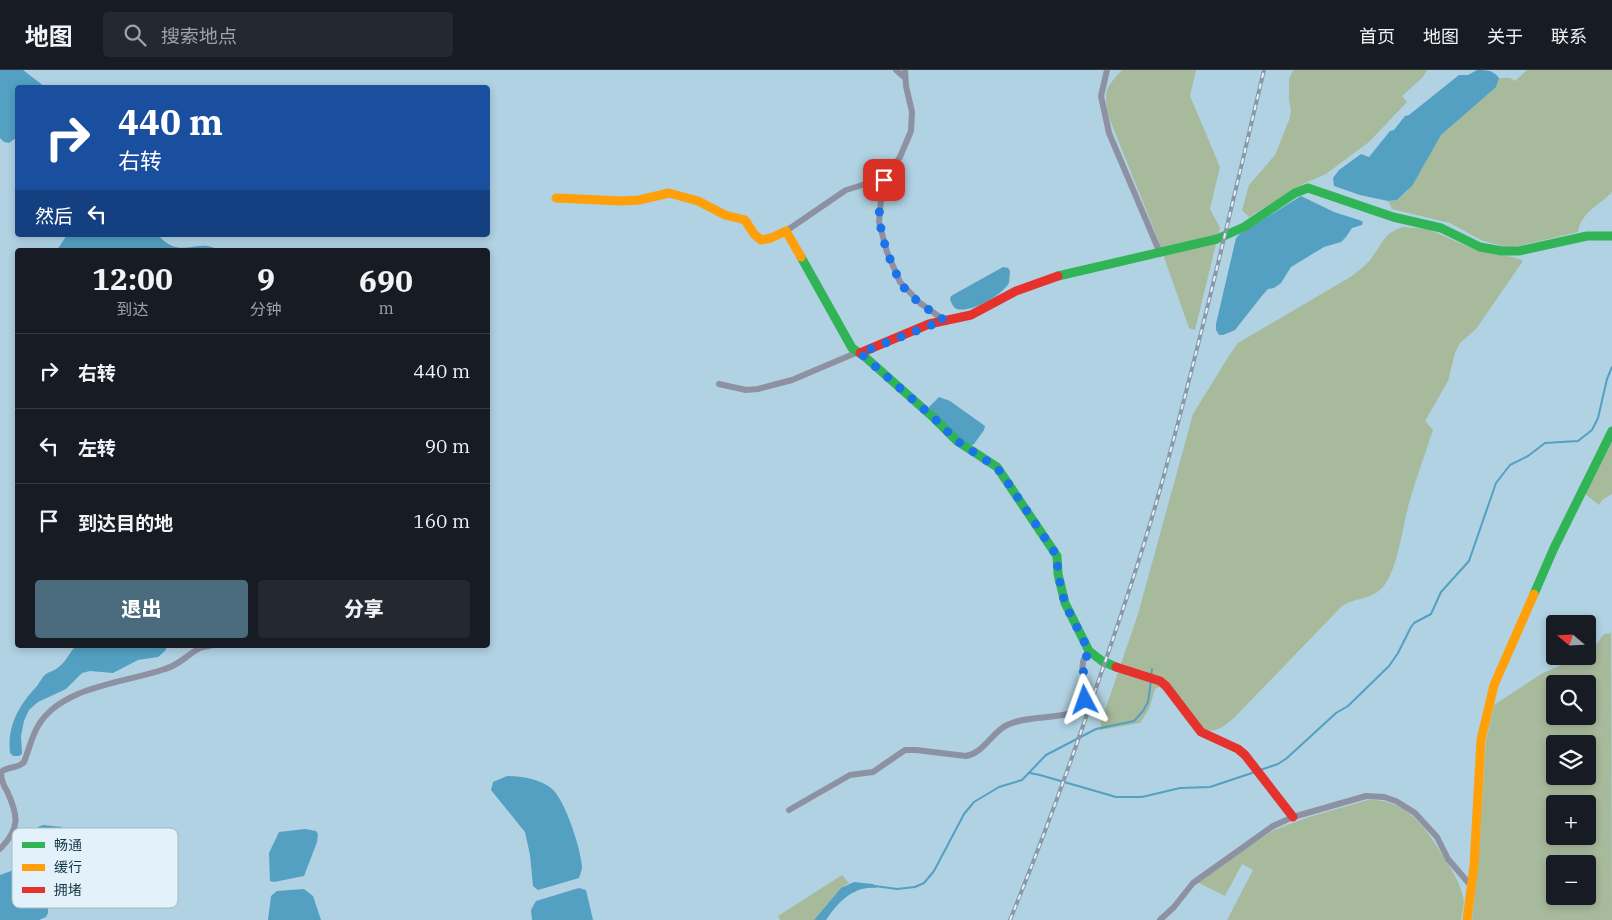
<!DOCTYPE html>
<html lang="zh">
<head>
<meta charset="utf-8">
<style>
  :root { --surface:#171b24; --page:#242831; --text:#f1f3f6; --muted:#9ea1a6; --line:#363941; --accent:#4a6b7c }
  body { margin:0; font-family:"IBM Plex Serif","Noto Sans SC",serif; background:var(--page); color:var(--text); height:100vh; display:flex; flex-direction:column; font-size:19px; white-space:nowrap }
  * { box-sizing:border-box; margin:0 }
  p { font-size:16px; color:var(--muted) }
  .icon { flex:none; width:28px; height:28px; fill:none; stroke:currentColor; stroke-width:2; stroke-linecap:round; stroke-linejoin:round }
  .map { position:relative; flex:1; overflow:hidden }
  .panel { position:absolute; left:15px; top:178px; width:475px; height:400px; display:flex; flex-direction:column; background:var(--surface); border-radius:5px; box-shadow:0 2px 8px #0003 }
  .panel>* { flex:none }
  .top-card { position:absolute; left:15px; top:15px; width:475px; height:152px; border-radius:5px; box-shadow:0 2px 8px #0003; background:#1a4fa0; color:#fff; overflow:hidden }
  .needle { width:32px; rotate:289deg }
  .fabs { position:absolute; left:1546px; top:545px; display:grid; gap:10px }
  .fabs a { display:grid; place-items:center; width:50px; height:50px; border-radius:5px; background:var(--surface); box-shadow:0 2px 8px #0003; font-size:25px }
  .pin { position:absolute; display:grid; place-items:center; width:42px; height:42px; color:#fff; margin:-21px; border-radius:10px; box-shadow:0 2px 8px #0006 }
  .me { position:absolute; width:55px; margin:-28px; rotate:356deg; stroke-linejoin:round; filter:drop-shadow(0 0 4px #0008) }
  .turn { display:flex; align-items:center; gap:18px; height:105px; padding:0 20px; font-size:22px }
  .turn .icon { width:65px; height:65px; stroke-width:2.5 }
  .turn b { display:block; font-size:35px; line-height:42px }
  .then { display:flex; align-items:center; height:48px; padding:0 20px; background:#0003; gap:10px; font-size:19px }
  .eta { display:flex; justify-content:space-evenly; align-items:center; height:85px; text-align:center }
  .eta b { font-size:30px; font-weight:800; line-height:35px }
  .cta { display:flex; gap:10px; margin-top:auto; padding:10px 20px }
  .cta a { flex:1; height:58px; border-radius:5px; background:var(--accent); color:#fff; font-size:20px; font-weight:800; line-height:58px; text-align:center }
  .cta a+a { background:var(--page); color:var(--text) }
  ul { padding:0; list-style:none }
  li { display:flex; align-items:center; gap:15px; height:75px; padding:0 20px; border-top:1px solid var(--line) }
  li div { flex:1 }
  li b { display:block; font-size:19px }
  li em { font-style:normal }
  header { display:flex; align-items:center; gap:30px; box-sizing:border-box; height:70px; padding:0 25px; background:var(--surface); border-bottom:1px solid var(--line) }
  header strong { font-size:24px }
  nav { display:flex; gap:28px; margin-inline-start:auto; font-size:18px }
  .search { width:350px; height:45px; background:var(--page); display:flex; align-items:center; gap:12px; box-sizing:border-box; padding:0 18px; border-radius:5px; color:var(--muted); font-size:19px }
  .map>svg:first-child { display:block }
</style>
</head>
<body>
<header>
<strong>地图</strong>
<div class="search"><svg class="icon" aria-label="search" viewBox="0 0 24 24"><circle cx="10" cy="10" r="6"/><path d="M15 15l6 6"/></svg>搜索地点</div>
<nav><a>首页</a><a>地图</a><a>关于</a><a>联系</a></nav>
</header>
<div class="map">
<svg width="1612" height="850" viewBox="0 0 1612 850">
  <rect width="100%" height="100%" fill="#b0d2e3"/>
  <path fill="#a8ba9c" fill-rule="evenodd" d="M1122,0h74l-6,26 30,71 -10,42 10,19 -25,102 -6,-2 -32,-91 -49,-122c-4,-26 -3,-26 14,-45z
    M1293,0h134l-4,7 -21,19 5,6 -38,40 -43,32 -21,9 -56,34 -7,-7 7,-25 26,-30 14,-35 2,-9 -2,-11v-21z
    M1527,0h85v122c-13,14 -31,20 -34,40l-59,14 -14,1 -24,-7 -31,-17 -58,-14 -4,-8 9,-1 10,-8 34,-57 50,-44 8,-13h11l5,3z
    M1403,157l25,2 48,21 41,8 6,3 -47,68 -16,14 -5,10 -7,28 -23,40 8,9c-8,24 -17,49 -24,73 -6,22 -12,73 -29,87 -11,10 -26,8 -38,16l-107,111c-9,8 -18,16 -31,13l-38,-47 -11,6 -6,20 -9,14 -40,7 1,-8 37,-108 55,-200 37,-60 8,-11 114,-67c6,-5 13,-10 18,-16 12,-15 13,-27 33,-33z
    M1612,371v53l-10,6 -3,5 -14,-11z
    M1611,563l1,287h-140l6,-53 8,-126 8,-36 47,-31 41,-18h6v-3l3,-2 13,-17zM1555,614h33v32h-33zM1555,674h33v32h-33zM1555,734h33v32h-33zM1555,794h33v32h-33z
    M1368,730c37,-2 58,27 75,56 8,13 17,26 20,41 2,7 -1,16 -2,23h-234l26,-50 -11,-6 -17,32 -28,-14 77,-52 35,-13z
    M842,805l7,8 -8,5 -27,32h-34l-2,-4z"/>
  <path fill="#53a0c2" d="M0,0h23l22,17 -27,1 -1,49 -8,6 -5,-1 -4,-4z
    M1477,0c10,0 16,0 22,8l-3,9 -55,48 -29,51 -15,14 -9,1 -28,-6 -26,-9 -1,-8 6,-8 22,-16 8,3 21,-26 4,-1 11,-14 4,-1 50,-40h9z
    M1301,126l33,16 25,8 4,2 -1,3 -10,3 -6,9 -5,5 -17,5 -33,20 -10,16 -7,5 -6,1 -7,8 -26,33 -12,5h-4l-3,-5v-6l20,-86 4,-4z
    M67,165h91c22,26 41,2 60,15h-161z
    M1003,197l5,1 2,3 -1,12c-7,12 -37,30 -52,26 -4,-1 -5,-6 -7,-9l1,-4z
    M939,327l11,4 35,25 -1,4 -10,14 -2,1 -8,-2 -33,-33 -2,-3z
    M77,575h91l-3,6 -7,6 -20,3 -25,13 -23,-2 -8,2 -16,16 -28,13 -9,8 -5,11 -3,15 1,18 -3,2h-6l-3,-3c-3,-27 9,-48 27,-67 3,-4 5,-9 9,-12 5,-3 10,-4 14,-8 7,-6 10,-15 17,-21z
    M507,706c14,0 33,3 44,12 14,11 30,61 31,79 0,4 -2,7 -3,11l-41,12 -5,-4 -3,-31 -5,-23 -34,-42 2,-8z
    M43,755l19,2 1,2 -2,9 -10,14 -3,31v30l-2,4 -7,3h-39v-45l11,-4 5,-4 22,-40z
    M305,759l11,2 2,3 -1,8 -13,34 -30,6 -4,-1 -1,-28 10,-21z
    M854,812l19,2 4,4c-23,-3 -39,14 -51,32h-12l27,-32z
    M579,818l7,2 7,30h-61l-1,-10 5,-9z
    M304,819l9,7 8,24h-53l3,-24 6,-5z"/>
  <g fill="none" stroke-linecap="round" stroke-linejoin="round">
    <path stroke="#53a0c2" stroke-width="2" d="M1151,607l1,-8
      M1260,700l18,-6 9,-6 49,-45 12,-7 41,-40 9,-13 13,-26 3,-4 17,-9 10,-22 28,-31 27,-78 14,-18 18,-9 17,-13 33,-2 14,-11 6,-12 9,-39 5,-12
      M1030,703l10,2 76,22h26l38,-9 30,-1 45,-15
      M875,816l22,3 18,-2 9,-4 10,-12 30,-57 10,-12 25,-15 23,-7 24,-25 50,-26 38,-8 9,-10 5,-9 3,-21"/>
    <path stroke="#8e91a2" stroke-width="6" d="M896,0l9,8
      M905,0l1,16 6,26 -1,19 -11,26 -16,23 -2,8 -3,34 8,30 13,30 20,21 24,17
      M1107,0l-6,26 8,37 51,120
      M786,161l60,-41 33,-10h5
      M719,314l27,6 12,-1 34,-9 66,-28
      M789,740l61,-35 23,-3 32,-22h11l50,6c19,-4 25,-23 41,-31 21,-10 48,-5 70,-14 15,-11 3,-33 6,-49 1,-4 3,-7 6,-11
      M0,779c21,-21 18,-34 7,-58 -4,-6 -6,-12 -6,-19 7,-6 17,-3 23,-10 5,-12 7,-24 14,-36 23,-40 87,-43 127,-57 14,-4 21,-13 33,-20 4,-2 10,-3 15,-4
      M1160,850l14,-13 19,-24 80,-57 20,-9 73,-21 18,1 12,4 19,12 22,24 11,22 24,28"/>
    <path stroke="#30b455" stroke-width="9" d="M801,187l51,91 12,8 71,63 22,22 40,26 60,89 1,18 7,29 24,48 13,10 14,6
      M1058,206l159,-37 27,-12 51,-34 13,-5 85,29 48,11 39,19 22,4h17l68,-15h25
      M1534,524l20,-46 58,-117"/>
    <path stroke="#ff9f0a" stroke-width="9" d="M556,128l66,3 17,-1 30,-7 29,8 27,14 20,5 9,14 7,6 10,-2 15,-7 15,26
      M1467,850l7,-54 7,-126 13,-55 40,-91"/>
    <path stroke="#e5322d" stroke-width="9" d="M860,283l69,-29 42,-9 45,-24 42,-15
      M1116,597l44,14 6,5 35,46 37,17 7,6 48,62"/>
    <g stroke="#8998a7" stroke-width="4">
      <path id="rail" d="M1010,850c27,-66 52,-133 75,-200 27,-78 54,-155 76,-234 38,-138 70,-277 103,-416"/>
    </g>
    <use href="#rail" stroke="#e3f2fa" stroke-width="2" stroke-dasharray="5.5" stroke-linecap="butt"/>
  </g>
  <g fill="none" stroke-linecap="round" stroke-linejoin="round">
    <path stroke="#1a73e8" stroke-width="9" stroke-dasharray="0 16.2" d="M884,110c-9,31 -4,55 8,84 3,6 5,12 8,18 10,16 29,28 44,38l-84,33 75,66 22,22 39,26 6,7 55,82 1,18 7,30 24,47 -6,13 2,36"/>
  </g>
  <rect x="12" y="758" width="166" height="80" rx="8" fill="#e3f2fa" stroke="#a5b9c3" stroke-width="1"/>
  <rect x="22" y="772" width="23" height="6" fill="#30b455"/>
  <rect x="22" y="794" width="23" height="7" fill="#ff9f0a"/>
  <rect x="22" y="817" width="23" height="6" fill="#e5322d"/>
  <g font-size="14" fill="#133444">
    <text x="54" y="780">畅通</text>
    <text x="54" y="802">缓行</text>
    <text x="54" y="825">拥堵</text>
  </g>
</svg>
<div class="fabs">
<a><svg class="needle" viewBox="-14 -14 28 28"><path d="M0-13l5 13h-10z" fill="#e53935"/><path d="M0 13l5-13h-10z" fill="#9ea1a6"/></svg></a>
<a><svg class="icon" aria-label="search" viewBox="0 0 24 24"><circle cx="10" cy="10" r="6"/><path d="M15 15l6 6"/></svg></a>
<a><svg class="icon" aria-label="layers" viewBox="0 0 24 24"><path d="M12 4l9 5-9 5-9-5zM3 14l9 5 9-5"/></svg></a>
<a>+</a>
<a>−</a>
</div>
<div class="pin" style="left:884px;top:110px;background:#d93025"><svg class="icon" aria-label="arrive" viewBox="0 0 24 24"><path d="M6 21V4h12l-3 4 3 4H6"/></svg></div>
<svg class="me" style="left:1085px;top:630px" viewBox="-20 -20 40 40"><path d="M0-17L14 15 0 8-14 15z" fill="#1a73e8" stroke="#fff" stroke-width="4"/></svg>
<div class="top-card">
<div class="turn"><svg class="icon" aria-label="right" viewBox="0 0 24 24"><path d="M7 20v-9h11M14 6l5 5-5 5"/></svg><div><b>440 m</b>右转</div></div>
<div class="then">然后<svg class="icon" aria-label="left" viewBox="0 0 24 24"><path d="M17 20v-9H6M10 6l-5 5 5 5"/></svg></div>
</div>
<section class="panel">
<div class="eta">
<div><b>12:00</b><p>到达</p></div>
<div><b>9</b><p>分钟</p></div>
<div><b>690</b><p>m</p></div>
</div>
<ul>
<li><svg class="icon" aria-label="right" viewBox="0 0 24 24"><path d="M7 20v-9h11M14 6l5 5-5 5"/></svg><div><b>右转</b></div><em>440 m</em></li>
<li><svg class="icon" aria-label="left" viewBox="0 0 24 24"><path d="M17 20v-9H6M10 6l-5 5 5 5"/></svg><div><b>左转</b></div><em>90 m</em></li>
<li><svg class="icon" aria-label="arrive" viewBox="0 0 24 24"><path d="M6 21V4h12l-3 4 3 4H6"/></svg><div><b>到达目的地</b></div><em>160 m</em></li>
</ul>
<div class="cta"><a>退出</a><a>分享</a></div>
</section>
</div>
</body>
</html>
